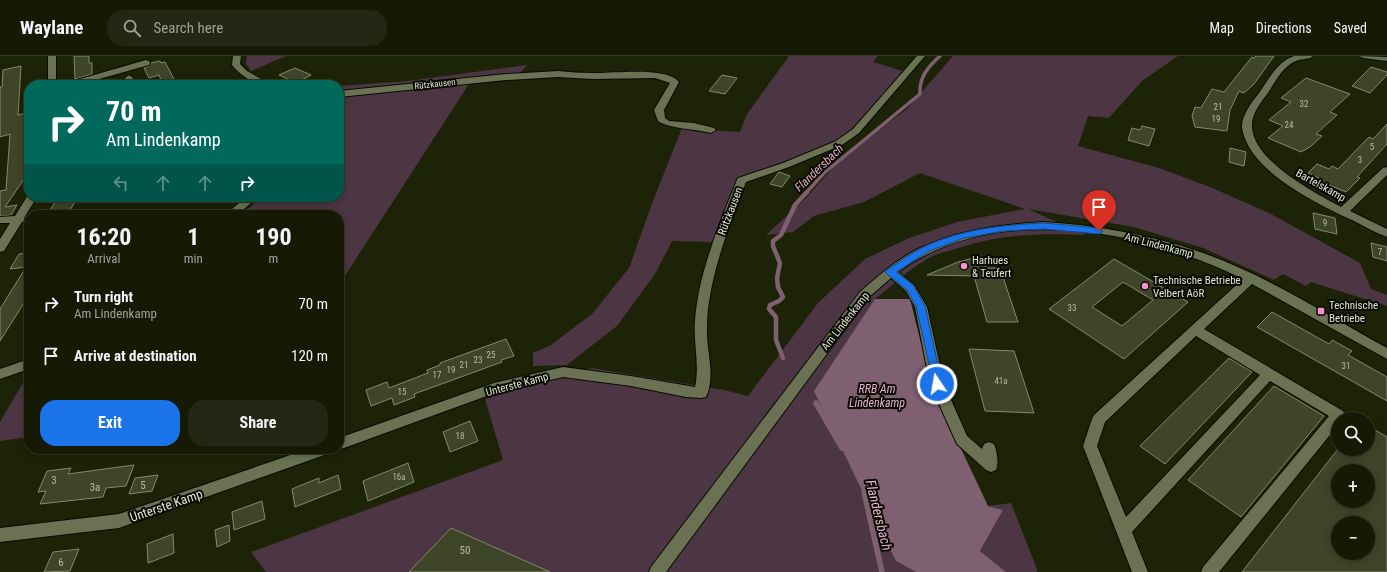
<!DOCTYPE html>
<html lang="en">
<head>
<meta charset="utf-8">
<style>
  :root { --surface:#161a04; --page:#232713; --text:#f1f3f6; --muted:#9ea19a; --line:#353826; --accent:#1a73e8 }
  body { margin:0; font-family:"Roboto Condensed",sans-serif; background:var(--page); color:var(--text); height:100vh; display:flex; flex-direction:column; font-size:15px; white-space:nowrap }
  * { box-sizing:border-box; margin:0 }
  p { font-size:13px; color:var(--muted) }
  .icon { flex:none; width:22px; height:22px; fill:none; stroke:currentColor; stroke-width:2; stroke-linecap:round; stroke-linejoin:round }
  .map { position:relative; flex:1; overflow:hidden }
  .side { position:absolute; left:24px; top:154px; width:320px; height:244px; display:flex; flex-direction:column; background:var(--surface); border-radius:16px; box-shadow:0 2px 10px #0003,0 0 0 1px var(--line) }
  .side>* { flex:none }
  .banner { position:absolute; left:24px; top:24px; width:320px; height:122px; border-radius:16px; box-shadow:0 2px 10px #0003,0 0 0 1px var(--line); background:#00695c; color:#fff; overflow:hidden }
  .buttons { position:absolute; left:1331px; top:356px; display:grid; gap:8px }
  .buttons a { display:grid; place-items:center; width:44px; height:44px; border-radius:50%; background:var(--surface); box-shadow:0 2px 10px #0003,0 0 0 1px var(--line); font-size:20px }
  .pin { position:absolute; display:grid; place-items:center; width:34px; height:34px; color:#fff; margin:-41px -17px; border-radius:50% 50% 50% 0; rotate:-45deg; box-shadow:0 0 4px #0007 }
  .pin .icon { rotate:45deg }
  .me { position:absolute; width:44px; margin:-22px; rotate:348deg; stroke-linejoin:round; filter:drop-shadow(0 0 3px #0008) }
  .turn { display:flex; align-items:center; gap:14px; height:84px; padding:0 16px; font-size:18px }
  .turn .icon { width:52px; height:52px; stroke-width:2.5 }
  .turn b { display:block; font-size:28px; line-height:34px }
  .lanes { display:flex; align-items:center; height:38px; padding:0 16px; background:#0003; justify-content:center; gap:20px; direction:ltr }
  .lanes .off { opacity:.35 }
  .eta { display:flex; justify-content:space-evenly; align-items:center; height:68px; text-align:center }
  .eta b { font-size:24px; font-weight:700; line-height:28px }
  .primary-button { display:flex; gap:8px; margin-top:auto; padding:8px 16px }
  .primary-button a { flex:1; height:46px; border-radius:16px; background:var(--accent); color:#fff; font-size:16px; font-weight:700; line-height:46px; text-align:center }
  .primary-button a+a { background:var(--page); color:var(--text) }
  ul { padding:0; list-style:none }
  li { display:flex; align-items:center; gap:12px; height:52px; padding:0 16px }
  li div { flex:1 }
  li b { display:block; font-size:15px }
  li em { font-style:normal }
  header { display:flex; align-items:center; gap:24px; box-sizing:border-box; height:56px; padding:0 20px; background:var(--surface); border-bottom:1px solid var(--line) }
  header strong { font-size:19px }
  nav { display:flex; gap:22px; margin-inline-start:auto; font-size:14px }
  .search { width:280px; height:36px; background:var(--page); display:flex; align-items:center; gap:10px; box-sizing:border-box; padding:0 14px; border-radius:16px; color:var(--muted); font-size:15px }
  .map>svg:first-child { display:block }
</style>
</head>
<body>
<header>
<strong>Waylane</strong>
<div class="search"><svg class="icon" aria-label="search" viewBox="0 0 24 24"><circle cx="10" cy="10" r="6"/><path d="M15 15l6 6"/></svg>Search here</div>
<nav><a>Map</a><a>Directions</a><a>Saved</a></nav>
</header>
<div class="map">
<svg width="1387" height="516" viewBox="0 0 1387 516">
  <rect width="100%" height="100%" fill="#1d2306"/>
  <path fill="#4d3643" d="M247,0h39l-35,15 -5,-7z
    M789,0h89l-5,6 30,9 -36,44 -18,19 -50,23 -56,21 -28,64 -43,-1 -17,33 -38,52 -50,39 -34,1v-13l18,-8 41,-31 37,-46 24,-67 29,-73 58,4 7,-18z
    M953,0h225l-36,25 -33,37 -21,-2 -10,30 81,22 51,19 59,26 91,50 11,26 16,6v11l-76,-24 -5,4 -23,-12 -9,6 -71,-32 -69,-21 -106,-18 58,26c-49,-2 -84,-1 -131,14 -7,2 -14,4 -20,6 -22,10 -41,29 -60,44l21,262 20,11h-367l-98,-44 -42,44h-143l-15,-20 252,-92 -18,-61 48,-18 59,-13 132,22 24,6 70,-93 47,-44 44,-21 48,-16 68,-13 -105,-36 -56,29 -50,14 -21,16 -27,3 40,-37 37,-42 64,-47z
    M527,9l-10,11 -46,5 -132,204v-70h-99l23,-18h76v-111l69,-5z
    M28,318l1,63 -29,4v-19z
    M1011,447l26,66v3h-31l-26,-21 23,-41 -15,-4z"/>
  <path fill="#7f6071" d="M875,243h35l22,88 56,119 15,4 -23,41 26,21h-90l-20,-11 -82,-170z"/>
  <g fill="none" stroke-linecap="round" stroke-linejoin="round">
    <path stroke="#7f6071" stroke-width="3.5" d="M806,137l18,-20 96,-79c-1,-17 8,-27 20,-38"/>
    <path stroke="#7f6071" stroke-width="4.5" d="M783,302l-7,-18v-23l-7,-8 1,-4 9,-4 4,-4 -5,-10 -1,-9 3,-15 -7,-17v-5l8,-6 14,-30 12,-13"/>
    <path stroke="#7f6071" stroke-width="5.5" d="M816,347l26,45
      M864,436l18,80"/>
  </g>
  <path fill="#3e4528" stroke="#828b6b" fill-rule="evenodd" d="M74,0h15v7h3v11l-17,5z
    M1256,0h18l-20,28 -10,9 -5,-2 -9,19 -3,21 -32,-4 -3,-11 3,-9 6,1 11,-19 12,3 28,-35 2,1z
    M160,5l1,2 4,-1 12,23h-14l-4,-10 -10,3 -5,-10 5,-2 2,-3z
    M21,10l-3,49 11,-3 -3,64 -21,31 12,-2 -6,10 -11,1v-25l6,-1 4,-56 -10,3v-50h2l1,-17z
    M1371,11l16,5v3l-17,18 -18,-7z
    M295,12l16,7 -15,8 -17,-8z
    M722,19l15,3 -12,16 -16,-3z
    M1306,22l44,16 -20,18 7,3 -21,19 6,2 -12,11 -9,5 -33,-14 15,-12 -14,-6 22,-18 -10,-4z
    M1387,68v20l-30,33 3,1 -14,14 -29,-12 2,-2 -11,-5 9,-9 12,5 3,-3 6,3 31,-32 4,2z
    M1142,70l13,3 -6,17 -21,-6 4,-12 8,2z
    M1230,92l16,4 -2,14 -15,-4z
    M779,116l11,4 -8,11 -12,-3z
    M58,141h20l-11,18h-20z
    M1313,157l22,5 2,16 -22,-5z
    M1371,187l16,4v14l-14,-4z
    M29,197v42l-29,46v-32l26,-42 -16,2 9,-15z
    M982,200l4,12h14l18,54h-31l-13,-46 -47,-1 31,-13z
    M1114,203l74,43 -64,57 -75,-50zM1123,226l30,18 -31,26 -30,-19z
    M1272,256l57,32 3,-4 20,11 -4,4 39,22v24l-130,-74z
    M506,283l8,17 -13,4 1,2 -88,32 1,3 -21,8 -2,-7 -21,8 -5,-16 21,-8 2,6 39,-15 -1,-3 13,-5v-2z
    M969,293l45,2 20,62 -49,-2z
    M1229,302l23,14 -87,92 -25,-18z
    M1274,330l50,30 -83,101 -53,-37z
    M470,365l8,20 -28,11 -7,-20z
    M1368,370l19,11v135h-145l96,-123h30zM1338,415h30v30h-30zM1338,467h30v30h-30z
    M408,407l6,19 -46,19 -5,-20z
    M134,409l-8,21 -20,2 -3,9 -63,7 6,-13 -8,1 9,-21 24,-3 -3,6z
    M158,419l-6,16 -23,3 6,-16z
    M338,419l3,14 -46,18 -3,-18 27,-11v5z
    M262,445l3,18 -31,11 -2,-18z
    M229,469l1,16 -13,6 -2,-17z
    M451,472l99,44h-141z
    M173,478l1,19 -26,10 -1,-19z
    M79,493l-9,22 -26,1 9,-20z"/>
  <g fill="none" stroke-linecap="round" stroke-linejoin="round">
    <g stroke="#070c00" stroke-width="2">
      <path id="minor" d="M48,0h8v29h-8z
        M233,0h8l-1,8 7,7 25,14c-15,0 -30,-7 -40,-20z
        M917,0h8l-66,77 -17,12 -53,22 -43,15c-15,39 -31,79 -37,120 -2,11 -2,23 -2,34 1,19 8,43 -1,61l-5,1 -15,-1 -55,-11 -68,-9 -68,16 -151,55 -7,1h2v-11l155,-55 69,-16 68,9 64,11c5,-22 -2,-44 0,-67 4,-49 24,-95 42,-140l1,-2 45,-15 53,-22 17,-12z
        M1294,0h18l-1,2c-5,1 -11,1 -15,3 -13,5 -21,21 -28,32 -7,9 -16,20 -16,32 -1,35 63,68 89,82l42,-39 4,-1v8l-37,36 37,18v8c-11,-4 -23,-11 -33,-16 -36,-17 -105,-49 -112,-93 -1,-12 10,-26 17,-35 9,-13 19,-32 35,-37z
        M1359,0l28,1v4l-24,-3z
        M146,4l3,1 1,2 -1,2 -71,20h-13l1,-2z
        M558,15c11,1 23,2 34,2 21,1 73,-7 87,9l-15,28 1,8 4,3 25,2 20,5 2,2 -5,3c-15,-4 -41,-4 -53,-12l-4,-11 16,-27 -15,-5 -63,1 -34,-2 -52,3 -167,17v-6l167,-17z
        M129,19l4,3v7h-8v-7z
        M28,139l1,2h8l-13,21v3l-2,1 -18,29 -4,1v-13l10,-16h-10v-6l15,-1z
        M246,141h12l-21,18h-12z
        M1043,166c55,3 108,13 160,31 65,23 124,62 184,95v11l-135,-75 -48,45 139,82 2,4 -2,4h-5v6l-119,147h-18l2,-5 126,-151 -59,-35 -138,151 16,40h-16l-49,-126 9,-27 2,-4 149,-136c-101,-50 -248,-78 -345,-7l16,13 13,22 17,77 23,52 15,13 2,-5 5,-2 5,2c3,7 5,19 2,26l-5,2 -5,-2 -29,-26 -27,-60 -15,-77 -9,-16 -15,-13 -23,20 -202,274h-17l2,-5 209,-275c17,-15 35,-31 56,-42 39,-20 83,-25 127,-28zM1196,280l64,39 -134,142 -29,-71 8,-24z
        M29,303v10l-29,10v-10z
        M308,393h24l-2,4 -211,75 -119,14v-14l119,-14z"/>
    </g>
    <use href="#minor" fill="#6a7253" fill-rule="evenodd"/>
  </g>
  <path fill="#1a73e8" stroke="#114b97" d="M1044,167l55,5 4,3 -4,3 -55,-5 -41,2 -39,7 -35,13 -33,21 17,13 12,21 17,78 -1,2h-7l-18,-80 -9,-16 -20,-16 -2,-2 2,-2c12,-8 24,-17 37,-23 37,-18 79,-22 120,-24z"/>
  <g fill="#f790ce" stroke="#080b02" stroke-width="1.5">
    <circle cx="964" cy="210" r="4"/>
    <circle cx="1145" cy="230" r="4"/>
    <rect x="1317" y="251" width="8" height="8" rx="2"/>
  </g>
  <g text-anchor="middle" stroke-width="4" stroke-linejoin="round" paint-order="stroke">
    <g font-size="9" fill="#dfe4d3" stroke="#080b02">
      <text transform="translate(435 28) rotate(-6)" y="3">Rützkausen</text>
    </g>
    <g font-size="9" fill="#b7bca8">
      <text x="1304" y="51">32</text>
      <text x="1218" y="54">21</text>
      <text x="1216" y="66">19</text>
      <text x="1289" y="72">24</text>
      <text x="1372" y="94">5</text>
      <text x="1360" y="107">3</text>
      <text x="1325" y="170">9</text>
      <text x="1380" y="199">7</text>
      <text x="1072" y="255">33</text>
      <text x="491" y="302">25</text>
      <text x="478" y="307">23</text>
      <text x="464" y="312">21</text>
      <text x="1346" y="313">31</text>
      <text x="451" y="317">19</text>
      <text x="437" y="322">17</text>
      <text x="1001" y="328">41a</text>
      <text x="402" y="339">15</text>
      <text x="460" y="383">18</text>
      <text x="399" y="424">16a</text>
    </g>
    <g font-size="11" fill="#dfe4d3" stroke="#080b02">
      <text transform="translate(1321 129) rotate(29)" y="4">Bartelskamp</text>
      <text transform="translate(730 155) rotate(-69)" y="4">Rützkausen</text>
      <text transform="translate(1159 189) rotate(15)" y="4">Am Lindenkamp</text>
      <text transform="translate(845 265) rotate(-52)" y="4">Am Lindenkamp</text>
      <text transform="translate(517 328) rotate(-15)" y="4">Unterste Kamp</text>
    </g>
    <g font-size="11" fill="#dfe4d3" stroke="#080b02" text-anchor="start">
      <text x="972" y="208">Harhues<tspan x="972" dy="13">&amp; Teufert</tspan></text>
      <text x="1153" y="228">Technische Betriebe<tspan x="1153" dy="13">Velbert AöR</tspan></text>
      <text x="1329" y="253">Technische<tspan x="1329" dy="13">Betriebe</tspan></text>
    </g>
    <g font-size="11" fill="#b7bca8">
      <text x="54" y="428">3</text>
      <text x="143" y="433">5</text>
      <text x="95" y="435">3a</text>
      <text x="465" y="498">50</text>
      <text x="61" y="510">6</text>
    </g>
    <g font-size="12" font-style="italic" fill="#e8b0cf" stroke="#080b02">
      <text transform="translate(819 112) rotate(-44)" y="4">Flandersbach</text>
      <text x="877" y="337">RRB Am<tspan x="877" dy="14">Lindenkamp</tspan></text>
    </g>
    <g font-size="13" fill="#dfe4d3" stroke="#080b02">
      <text transform="translate(166 449) rotate(-19)" y="5">Unterste Kamp</text>
    </g>
    <g font-size="14" font-style="italic" fill="#e8b0cf" stroke="#080b02">
      <text transform="translate(879 459) rotate(76)" y="5">Flandersbach</text>
    </g>
  </g>
</svg>
<div class="buttons">
<a><svg class="icon" aria-label="search" viewBox="0 0 24 24"><circle cx="10" cy="10" r="6"/><path d="M15 15l6 6"/></svg></a>
<a>+</a>
<a>−</a>
</div>
<div class="pin" style="left:1099px;top:175px;background:#d93025"><svg class="icon" aria-label="arrive" viewBox="0 0 24 24"><path d="M6 21V4h12l-3 4 3 4H6"/></svg></div>
<svg class="me" style="left:937px;top:328px" viewBox="-20 -20 40 40"><circle r="17" fill="#1a73e8" stroke="#fff" stroke-width="3"/><path d="M0-11L8 9 0 5-8 9z" fill="#fff"/></svg>
<div class="banner">
<div class="turn"><svg class="icon" aria-label="right" viewBox="0 0 24 24"><path d="M7 20v-9h11M14 6l5 5-5 5"/></svg><div><b>70 m</b>Am Lindenkamp</div></div>
<div class="lanes"><svg class="icon off" aria-label="left" viewBox="0 0 24 24"><path d="M17 20v-9H6M10 6l-5 5 5 5"/></svg><svg class="icon off" aria-label="ahead" viewBox="0 0 24 24"><path d="M12 20V5M6 11l6-6 6 6"/></svg><svg class="icon off" aria-label="ahead" viewBox="0 0 24 24"><path d="M12 20V5M6 11l6-6 6 6"/></svg><svg class="icon" aria-label="right" viewBox="0 0 24 24"><path d="M7 20v-9h11M14 6l5 5-5 5"/></svg></div>
</div>
<section class="side">
<div class="eta">
<div><b>16:20</b><p>Arrival</p></div>
<div><b>1</b><p>min</p></div>
<div><b>190</b><p>m</p></div>
</div>
<ul>
<li><svg class="icon" aria-label="right" viewBox="0 0 24 24"><path d="M7 20v-9h11M14 6l5 5-5 5"/></svg><div><b>Turn right</b><p>Am Lindenkamp</p></div><em>70 m</em></li>
<li><svg class="icon" aria-label="arrive" viewBox="0 0 24 24"><path d="M6 21V4h12l-3 4 3 4H6"/></svg><div><b>Arrive at destination</b></div><em>120 m</em></li>
</ul>
<div class="primary-button"><a>Exit</a><a>Share</a></div>
</section>
</div>
</body>
</html>
